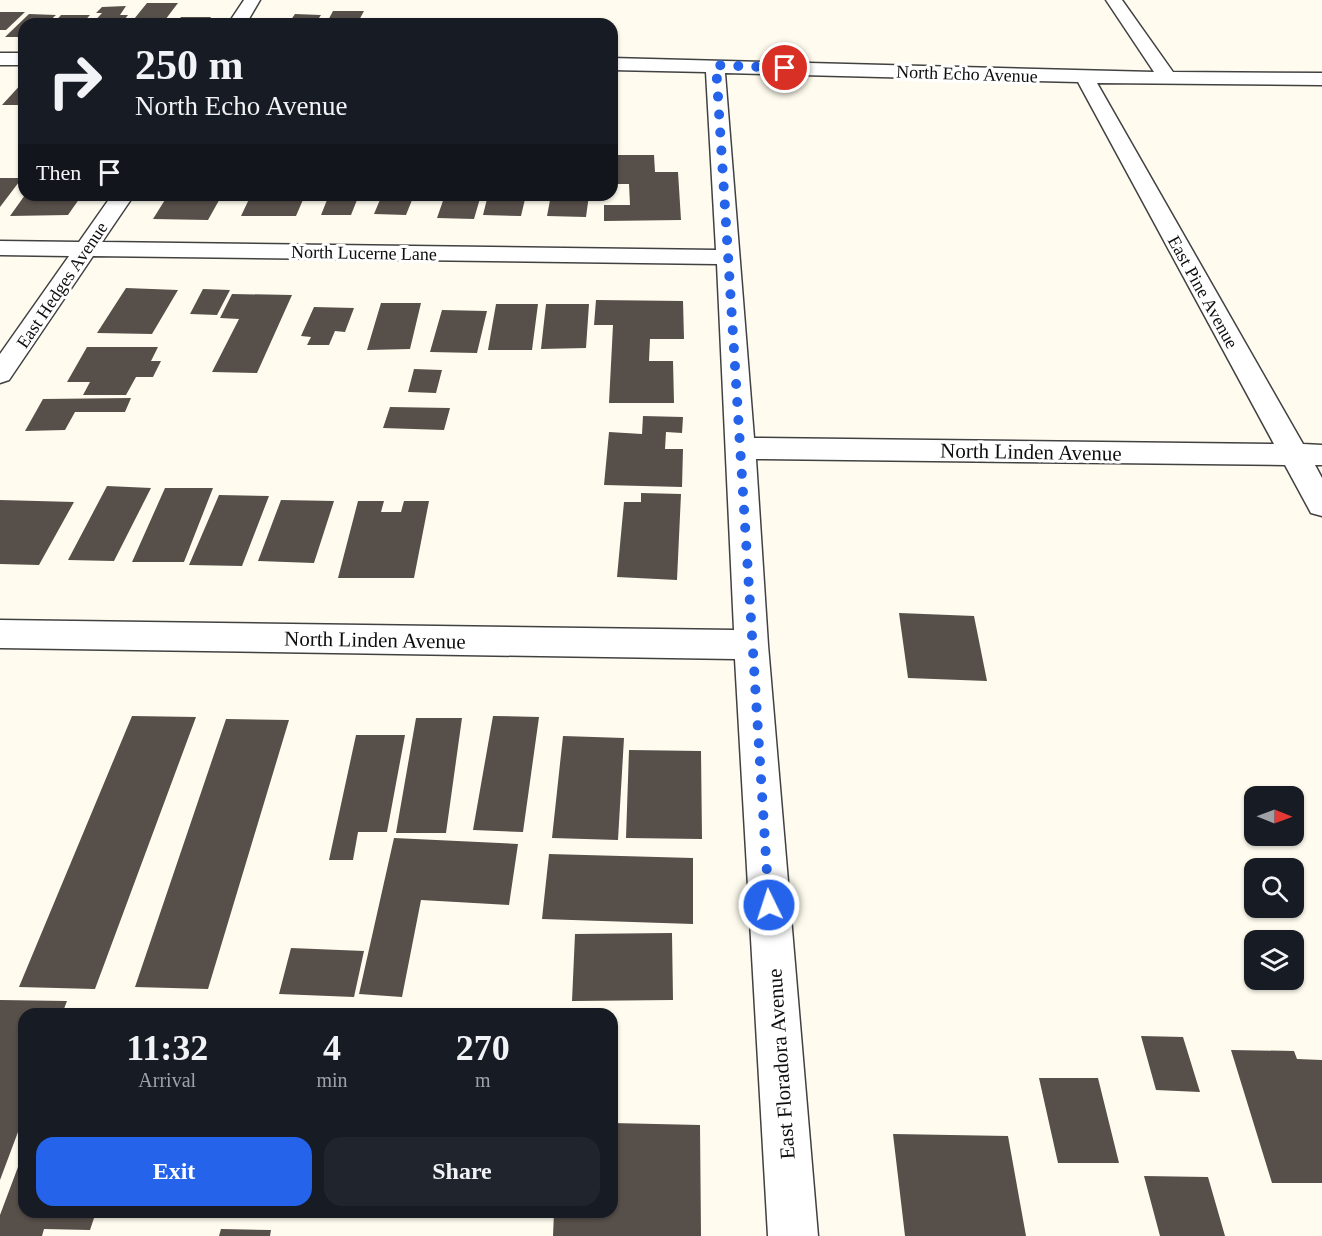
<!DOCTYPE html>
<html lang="en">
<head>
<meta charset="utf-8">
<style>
  :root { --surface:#171b24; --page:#20242c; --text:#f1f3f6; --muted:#9ea1a6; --accent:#2563eb }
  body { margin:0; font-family:"Times New Roman",serif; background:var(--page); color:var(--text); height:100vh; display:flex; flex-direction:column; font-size:22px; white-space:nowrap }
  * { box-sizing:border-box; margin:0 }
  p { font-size:20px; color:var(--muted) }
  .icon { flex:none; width:33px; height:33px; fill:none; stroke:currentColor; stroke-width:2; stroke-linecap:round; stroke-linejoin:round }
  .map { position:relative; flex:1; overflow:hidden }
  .panel { position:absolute; left:18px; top:1008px; width:600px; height:210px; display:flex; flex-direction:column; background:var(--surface); border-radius:18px; box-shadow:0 2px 4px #0004 }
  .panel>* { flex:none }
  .banner { position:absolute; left:18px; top:18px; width:600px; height:183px; border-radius:18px; box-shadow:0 2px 4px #0004; background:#171b24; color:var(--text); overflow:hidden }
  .needle { width:39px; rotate:91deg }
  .fabs { position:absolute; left:1244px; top:786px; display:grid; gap:12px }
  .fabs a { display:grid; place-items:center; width:60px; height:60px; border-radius:12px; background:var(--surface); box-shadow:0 2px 4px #0004; font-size:30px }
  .pin { position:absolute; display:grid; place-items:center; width:51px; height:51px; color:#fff; margin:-26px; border:3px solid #fff; border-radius:50%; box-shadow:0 2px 6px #0007 }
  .me { position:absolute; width:66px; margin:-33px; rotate:356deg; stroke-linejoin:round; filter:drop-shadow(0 0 4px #0008) }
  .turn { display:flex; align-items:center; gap:21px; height:126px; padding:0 18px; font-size:27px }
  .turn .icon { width:78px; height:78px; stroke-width:2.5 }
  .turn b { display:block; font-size:42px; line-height:51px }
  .then { display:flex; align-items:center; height:57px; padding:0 18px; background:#0003; gap:12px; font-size:22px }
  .eta { display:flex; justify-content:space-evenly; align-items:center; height:102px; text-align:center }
  .eta b { font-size:36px; font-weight:800; line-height:42px }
  .primary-button { display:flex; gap:12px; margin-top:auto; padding:12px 18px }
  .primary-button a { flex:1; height:69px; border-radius:18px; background:var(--accent); color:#fff; font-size:24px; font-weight:800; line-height:69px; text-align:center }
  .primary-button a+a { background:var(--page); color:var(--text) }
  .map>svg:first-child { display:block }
</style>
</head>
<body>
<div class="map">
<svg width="1322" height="1236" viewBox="0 0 1322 1236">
  <rect width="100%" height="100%" fill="#fffcef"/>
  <path fill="#574f4a" d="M147,3h31l-16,21h-32z
    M126,6l-6,9h8l-7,9h-29l10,-11h-6l6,-6z
    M333,11h31l-7,13h-31z
    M0,12h25l-19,18h-6z
    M29,14l27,1 -10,9h-22v13h-19z
    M295,14l26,1 -6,9h-27z
    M61,15h29l-8,9h-29z
    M181,17h30l-5,7h-30z
    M380,18h28l-3,6h-28z
    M24,81v24h-22z
    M612,155h42l1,17h23l3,48 -77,1v-16h26l-1,-21h-17z
    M0,178h22l-22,29z
    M25,195h57l-14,20 -58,1z
    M168,195h54l-14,25 -55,-1z
    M251,195h54l-9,21h-55z
    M329,195h30l-8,20h-30z
    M382,195h32l-8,20 -32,-1z
    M445,195h36l-7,24 -37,-1z
    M488,195h38l-5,21 -38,-1z
    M551,195h38l-3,22 -39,-1z
    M126,288l52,2 -26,44 -55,-1z
    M203,289l27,1 -13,25 -27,-1z
    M232,294l60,1 -35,78 -45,-1 27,-53 -19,-1z
    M596,300l87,1 1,38h-34l-1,22h24l1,42h-65l4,-78h-19z
    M381,303h40l-11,46 -43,1z
    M496,304h42l-6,46h-44z
    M546,304h43l-3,44 -45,1z
    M314,307l40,1 -9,24 -10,-1 -6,14h-22l4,-8 -10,-1z
    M442,310l45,1 -10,42 -47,-1z
    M87,347h71l-7,14h10l-8,16h-17l-10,18h-43l7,-13h-23z
    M414,369l28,1 -6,23 -28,-1z
    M131,398l-6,14h-50l-10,18 -40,1 18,-32z
    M390,407l60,1 -6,22 -61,-2z
    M643,416l40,1 -1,16 -16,-1 -1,17h18l-1,38 -78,-2 5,-53 33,2z
    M107,486l44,2 -37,73 -46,-1z
    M165,488h48l-29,74h-52z
    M641,493l40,1 -4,86 -60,-3 7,-75h17z
    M219,495l50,1 -27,70 -53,-1z
    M0,500l74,2 -35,63 -39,-1z
    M281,500l53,1 -20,62 -56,-2z
    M358,501h26l-3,11h20l3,-11h25l-15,77h-76z
    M899,613l75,3 13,65 -79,-3z
    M132,716l64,1 -101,272 -76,-2z
    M493,716l46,1 -16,115 -50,-2z
    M416,718h46l-16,115h-50z
    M226,719l63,1 -81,269 -73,-2z
    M356,735h49l-18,97h-29l-5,28h-24z
    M563,736l61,2 -6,102 -66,-2z
    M629,750l72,1 1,88 -76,-1z
    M394,838l124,6 -9,61 -88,-5 -19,97 -43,-3z
    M549,854l144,4v66l-151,-5z
    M672,933l1,67 -101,1 3,-67z
    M291,948l73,3 -10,46 -75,-3z
    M0,1000l67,1 -5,13h-38v102l-24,64z
    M1141,1036l42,1 17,55 -44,-2z
    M1231,1050l63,1 3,8 25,1v123h-50z
    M1039,1078h59l21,85h-61z
    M612,1123l88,2 1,111h-148l1,-24h58z
    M893,1134l115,2 18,100h-121z
    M24,1151v61h72l-6,18 -46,-1 -2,7h-42v-21z
    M1144,1176l64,1 17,59h-65z
    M221,1229l50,1 -1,6h-51z"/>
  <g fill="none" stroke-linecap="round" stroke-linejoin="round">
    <g stroke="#414141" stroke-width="3">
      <path id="minor" d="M244,0h16l-14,24h-18z
        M1106,0h16l51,72 149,1v12l-225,-2 206,361 19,1v20h-7l7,13v38l-11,-3 -26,-48 -529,-6 12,186 50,591h-50l-33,-577 -735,-11v-28l734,10 -17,-366 -624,-8 -84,124 -9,3v-29l69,-98 -69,-1v-14l79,1 33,-47h22l-32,47 614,8 -10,-178 -94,-2v-12l542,14zM725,73l353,9 196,362 -520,-6z
        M0,53h24v12h-24z"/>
    </g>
    <use href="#minor" fill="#fff" fill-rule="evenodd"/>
  </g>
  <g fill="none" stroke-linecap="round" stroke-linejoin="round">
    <path stroke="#2563eb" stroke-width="10" stroke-dasharray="0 18" d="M769,905l-53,-840 69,3"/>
  </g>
  <g text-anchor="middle" stroke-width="6" stroke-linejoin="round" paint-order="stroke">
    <g font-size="18" fill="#0e0e0e" stroke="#fff">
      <text transform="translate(967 74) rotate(2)" y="6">North Echo Avenue</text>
      <text transform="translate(364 253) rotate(1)" y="6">North Lucerne Lane</text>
      <text transform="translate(62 285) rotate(-56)" y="6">East Hedges Avenue</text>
      <text transform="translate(1203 292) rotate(61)" y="6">East Pine Avenue</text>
    </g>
    <g font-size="21" fill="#0e0e0e" stroke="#fff">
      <text transform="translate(1031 452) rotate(1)" y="7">North Linden Avenue</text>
      <text transform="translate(375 640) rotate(1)" y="7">North Linden Avenue</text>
      <text transform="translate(781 1064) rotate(-94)" y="7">East Floradora Avenue</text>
    </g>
  </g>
</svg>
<div class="fabs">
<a><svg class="needle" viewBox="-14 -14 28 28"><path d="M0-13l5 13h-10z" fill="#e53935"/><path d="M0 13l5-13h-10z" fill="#9ea1a6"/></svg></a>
<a><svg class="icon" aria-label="search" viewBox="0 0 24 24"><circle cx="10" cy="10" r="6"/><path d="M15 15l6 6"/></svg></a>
<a><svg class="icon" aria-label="layers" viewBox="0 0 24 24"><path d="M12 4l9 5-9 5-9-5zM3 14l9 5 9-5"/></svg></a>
</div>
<div class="pin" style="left:785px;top:68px;background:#d93025"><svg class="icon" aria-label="arrive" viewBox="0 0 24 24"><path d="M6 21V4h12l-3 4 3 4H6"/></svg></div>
<svg class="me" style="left:769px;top:905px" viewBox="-20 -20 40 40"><circle r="17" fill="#2563eb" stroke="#fff" stroke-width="3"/><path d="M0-11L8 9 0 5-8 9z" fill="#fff"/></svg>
<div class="banner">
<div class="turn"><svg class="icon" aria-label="right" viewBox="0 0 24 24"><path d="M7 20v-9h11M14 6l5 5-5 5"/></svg><div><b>250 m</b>North Echo Avenue</div></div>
<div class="then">Then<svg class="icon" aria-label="arrive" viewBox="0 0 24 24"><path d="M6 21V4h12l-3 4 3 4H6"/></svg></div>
</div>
<section class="panel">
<div class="eta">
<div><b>11:32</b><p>Arrival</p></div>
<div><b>4</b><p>min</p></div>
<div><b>270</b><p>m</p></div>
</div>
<div class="primary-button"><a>Exit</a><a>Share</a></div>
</section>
</div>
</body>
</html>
